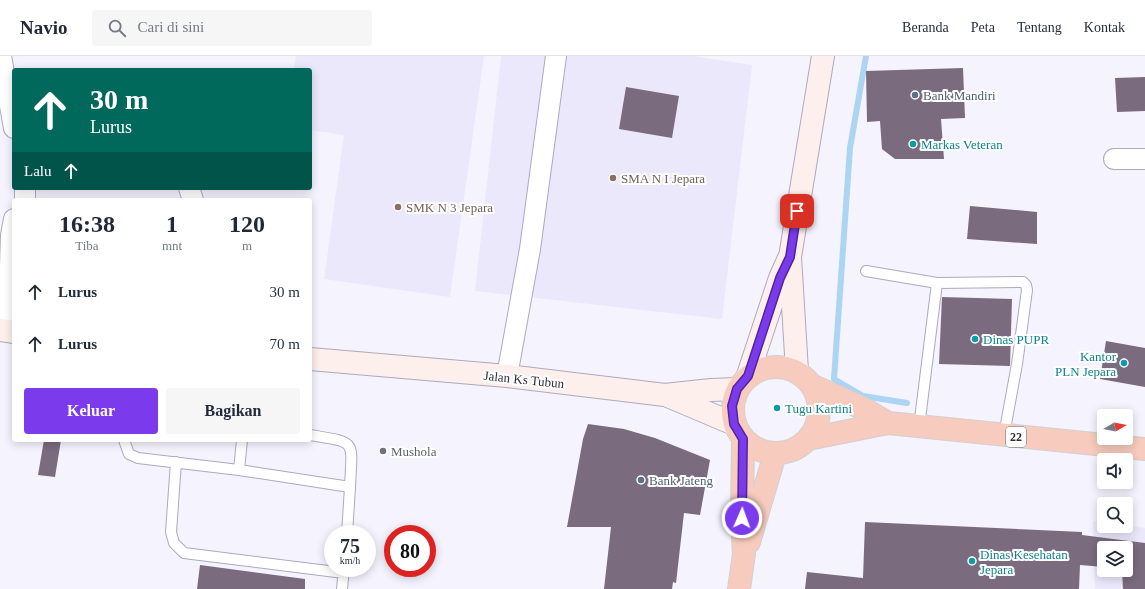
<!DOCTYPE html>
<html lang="id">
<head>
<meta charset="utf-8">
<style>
  :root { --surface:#fff; --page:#f6f6f7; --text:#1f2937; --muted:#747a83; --line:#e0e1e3; --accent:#7c3aed }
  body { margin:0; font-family:"Times New Roman",serif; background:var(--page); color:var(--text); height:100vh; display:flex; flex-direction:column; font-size:15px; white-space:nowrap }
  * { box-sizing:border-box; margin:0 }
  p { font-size:13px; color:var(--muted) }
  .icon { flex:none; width:22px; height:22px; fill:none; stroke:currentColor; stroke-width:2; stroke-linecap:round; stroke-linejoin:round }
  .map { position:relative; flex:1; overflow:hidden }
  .sheet { position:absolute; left:12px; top:142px; width:300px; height:244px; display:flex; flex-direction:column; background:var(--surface); border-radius:4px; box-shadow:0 2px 10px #0003 }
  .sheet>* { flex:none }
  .guide { position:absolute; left:12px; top:12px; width:300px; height:122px; border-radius:4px; box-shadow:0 2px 10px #0003; background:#00695c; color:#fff; overflow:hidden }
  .needle { width:26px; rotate:81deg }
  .controls { position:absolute; left:1097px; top:353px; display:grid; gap:8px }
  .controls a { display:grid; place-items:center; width:36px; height:36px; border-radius:4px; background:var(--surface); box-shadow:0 2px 10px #0003; font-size:20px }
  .speed { position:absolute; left:324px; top:469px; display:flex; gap:8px; font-size:20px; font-weight:700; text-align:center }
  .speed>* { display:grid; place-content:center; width:52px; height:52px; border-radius:50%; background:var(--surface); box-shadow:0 2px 10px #0003; line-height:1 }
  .speed small { font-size:10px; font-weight:400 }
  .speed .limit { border:6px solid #d22; background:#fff; color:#111 }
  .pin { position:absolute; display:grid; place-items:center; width:34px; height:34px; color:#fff; margin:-17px; border-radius:8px; box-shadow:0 2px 6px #0006 }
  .me { position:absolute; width:44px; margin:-22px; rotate:2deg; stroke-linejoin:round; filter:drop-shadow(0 0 3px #0008) }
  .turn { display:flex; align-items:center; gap:14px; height:84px; padding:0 12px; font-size:18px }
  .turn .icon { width:52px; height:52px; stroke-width:2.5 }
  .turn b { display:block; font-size:28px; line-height:34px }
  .then { display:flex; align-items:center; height:38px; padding:0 12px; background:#0003; gap:8px; font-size:15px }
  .eta { display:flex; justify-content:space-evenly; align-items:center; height:68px; text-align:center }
  .eta b { font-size:24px; font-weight:700; line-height:28px }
  .action { display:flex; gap:8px; margin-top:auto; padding:8px 12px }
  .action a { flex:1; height:46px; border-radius:4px; background:var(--accent); color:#fff; font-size:16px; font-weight:700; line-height:46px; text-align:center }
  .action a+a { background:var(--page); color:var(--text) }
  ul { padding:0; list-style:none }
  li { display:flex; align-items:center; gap:12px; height:52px; padding:0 12px }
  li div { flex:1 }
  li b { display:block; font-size:15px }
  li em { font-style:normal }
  header { display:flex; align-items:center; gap:24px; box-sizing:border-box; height:56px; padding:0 20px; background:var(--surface); border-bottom:1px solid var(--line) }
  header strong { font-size:19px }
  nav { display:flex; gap:22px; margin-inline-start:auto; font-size:14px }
  .search { width:280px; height:36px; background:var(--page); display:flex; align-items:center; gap:10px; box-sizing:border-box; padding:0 14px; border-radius:4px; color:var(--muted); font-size:15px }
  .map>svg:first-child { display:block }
</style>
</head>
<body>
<header>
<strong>Navio</strong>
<div class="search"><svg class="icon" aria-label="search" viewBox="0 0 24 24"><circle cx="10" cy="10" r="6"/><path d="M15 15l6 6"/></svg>Cari di sini</div>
<nav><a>Beranda</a><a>Peta</a><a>Tentang</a><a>Kontak</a></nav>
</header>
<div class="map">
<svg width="1145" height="533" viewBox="0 0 1145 533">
  <rect width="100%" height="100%" fill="#f5f3fe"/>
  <path fill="#ebe8fc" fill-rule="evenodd" d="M296,0h188l-34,241 -126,-18 20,-144 -34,-5v-60h-16z
    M501,0h192l59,9 -30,254 -247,-28z
    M1093,465l11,1v4l22,-1 19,3v61h-50zM1104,492h22v22h-22z"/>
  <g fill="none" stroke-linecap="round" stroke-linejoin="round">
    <path stroke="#acd4f3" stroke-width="6" d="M866,0l-16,92 -16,231 29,17 44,7"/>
  </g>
  <path fill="#7a6b7e" d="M963,12l2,50 -24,1 3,40h-49l-13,-10 -2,-28 -13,1 -1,-51z
    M1145,21v34l-28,1 -2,-34z
    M626,31l53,9 -7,42 -53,-9z
    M970,150l67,6v32l-70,-5z
    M942,241l70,2 -2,67 -71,-2z
    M1106,285l39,7v39l-45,-8z
    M588,368l36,5 31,9 55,22 -10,55 -16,-2 -8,70 -3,-1 -1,7h-68l7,-62h-44l16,-88z
    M44,384h17l-6,37 -17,-2z
    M865,466l217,10v3l63,8v46h-22l-1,-19h4v-22h-22v19l-24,-2 -1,24h-274l2,-17 56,6z
    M200,509l105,14v10h-108z"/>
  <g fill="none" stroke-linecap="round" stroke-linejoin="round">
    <g stroke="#aca9c1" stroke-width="12">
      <path id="lane" d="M866,215l71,12
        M919,371l18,-144 86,-1 3,3 1,5 -10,74 -13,71
        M310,379c48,8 42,4 40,52
        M124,384l5,14 9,4 101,12
        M242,384l-3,30 111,17 -3,47
        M176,406l-5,70 3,11 10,10 160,20
        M342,533l2,-21"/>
    </g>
    <g stroke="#aca9c1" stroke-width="22">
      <path id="street" d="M1,0l13,72
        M1114,103h31
        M25,132v12
        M189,132l4,12
        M8,275l3,-96 3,-16
        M507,320l23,-127 26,-193"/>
    </g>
    <g stroke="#aca9c1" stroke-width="24">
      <path id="secondary" d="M0,274l14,2
        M310,303l197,17 158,19 46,-5 26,-1
        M797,315l-7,-114 33,-201
        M748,319l32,-97 9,-20
        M668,340l66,28"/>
    </g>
    <g stroke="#d1d1d3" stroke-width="24">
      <path id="highway" d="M733 354a43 43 0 1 1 86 0a43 43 0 1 1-86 0Z
        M811,329l51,23 26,15
        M808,383l80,-16 257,26
        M749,486l26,-88
        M739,533l5,-35 -2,-36 1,-79"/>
    </g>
    <use href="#lane" stroke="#fff" stroke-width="10"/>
    <use href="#street" stroke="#fff" stroke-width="20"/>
    <use href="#secondary" stroke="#fdefeb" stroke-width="22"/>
    <use href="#highway" stroke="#f7cbbd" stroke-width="22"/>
  </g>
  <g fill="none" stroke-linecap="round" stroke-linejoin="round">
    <g stroke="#51269a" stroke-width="10">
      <path id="route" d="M742,462l1,-79 -9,-15 -2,-18 5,-17 11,-13 32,-98 10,-21 7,-46"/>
    </g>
    <use href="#route" stroke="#7c3aed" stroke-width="7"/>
  </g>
  <g fill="#5c6f8a" stroke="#fff" stroke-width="1.5">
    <circle cx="915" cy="39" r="4"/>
    <circle cx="641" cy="424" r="4"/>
  </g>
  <g fill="#0f9aa8" stroke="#fff" stroke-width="1.5">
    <circle cx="913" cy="88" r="4"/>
    <circle cx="975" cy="283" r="4"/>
    <circle cx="1124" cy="307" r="4"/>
    <circle cx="777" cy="352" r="4"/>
    <circle cx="972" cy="505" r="4"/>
  </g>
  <g fill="#8d6e63" stroke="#fff" stroke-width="1.5">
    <circle cx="613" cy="122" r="4"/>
    <circle cx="398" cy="151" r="4"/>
  </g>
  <circle fill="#6b7280" stroke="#fff" stroke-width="1.5" cx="383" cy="395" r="4"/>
  <g text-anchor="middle" stroke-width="4" stroke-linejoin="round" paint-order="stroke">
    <rect fill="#fff" stroke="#6d6c72" stroke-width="1" x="1006" y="371" width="20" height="20" rx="3"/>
    <g font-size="12" font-weight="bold" fill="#2e2d36">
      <text x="1016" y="385">22</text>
    </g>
    <g font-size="13" fill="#4e5e75" stroke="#fff" text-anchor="start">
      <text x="923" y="44">Bank Mandiri</text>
      <text x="649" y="429">Bank Jateng</text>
    </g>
    <g font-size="13" fill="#0d838f" stroke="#fff" text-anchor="start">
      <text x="921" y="93">Markas Veteran</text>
      <text x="983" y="288">Dinas PUPR</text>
      <text x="1116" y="305" text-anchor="end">Kantor<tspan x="1116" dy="15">PLN Jepara</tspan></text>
      <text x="785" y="357">Tugu Kartini</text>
      <text x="980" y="503">Dinas Kesehatan<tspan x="980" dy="15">Jepara</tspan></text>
    </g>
    <g font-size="13" fill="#785e54" stroke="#fff" text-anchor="start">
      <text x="621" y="127">SMA N I Jepara</text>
      <text x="406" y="156">SMK N 3 Jepara</text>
    </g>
    <g font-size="13" fill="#2e2d36" stroke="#fff">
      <text transform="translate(524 323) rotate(6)" y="5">Jalan Ks Tubun</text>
    </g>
    <g font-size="13" fill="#5b616d" stroke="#fff" text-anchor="start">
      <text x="391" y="400">Mushola</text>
    </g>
  </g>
</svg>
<div class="controls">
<a><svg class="needle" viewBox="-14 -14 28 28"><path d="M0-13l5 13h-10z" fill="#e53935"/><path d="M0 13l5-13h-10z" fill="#747a83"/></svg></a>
<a><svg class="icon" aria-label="sound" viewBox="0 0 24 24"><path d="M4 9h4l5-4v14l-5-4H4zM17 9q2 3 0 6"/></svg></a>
<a><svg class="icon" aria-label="search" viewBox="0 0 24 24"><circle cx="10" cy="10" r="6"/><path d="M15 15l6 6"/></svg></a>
<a><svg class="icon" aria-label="layers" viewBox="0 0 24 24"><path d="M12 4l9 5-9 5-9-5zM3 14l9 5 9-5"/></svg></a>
</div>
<div class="speed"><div>75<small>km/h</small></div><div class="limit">80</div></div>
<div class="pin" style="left:797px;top:155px;background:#d93025"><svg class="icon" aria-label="arrive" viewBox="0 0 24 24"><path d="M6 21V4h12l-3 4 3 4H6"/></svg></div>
<svg class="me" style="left:742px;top:462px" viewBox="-20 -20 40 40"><circle r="17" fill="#7c3aed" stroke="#fff" stroke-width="3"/><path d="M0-11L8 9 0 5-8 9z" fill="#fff"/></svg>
<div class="guide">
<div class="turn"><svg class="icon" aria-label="ahead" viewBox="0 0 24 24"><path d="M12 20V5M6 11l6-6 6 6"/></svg><div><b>30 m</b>Lurus</div></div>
<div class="then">Lalu<svg class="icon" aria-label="ahead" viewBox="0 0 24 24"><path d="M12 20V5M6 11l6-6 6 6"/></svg></div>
</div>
<section class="sheet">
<div class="eta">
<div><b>16:38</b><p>Tiba</p></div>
<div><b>1</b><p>mnt</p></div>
<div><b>120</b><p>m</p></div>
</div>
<ul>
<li><svg class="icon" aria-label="ahead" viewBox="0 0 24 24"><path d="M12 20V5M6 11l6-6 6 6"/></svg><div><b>Lurus</b></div><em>30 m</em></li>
<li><svg class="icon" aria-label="ahead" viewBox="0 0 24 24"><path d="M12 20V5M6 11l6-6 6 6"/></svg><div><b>Lurus</b></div><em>70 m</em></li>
</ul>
<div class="action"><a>Keluar</a><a>Bagikan</a></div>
</section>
</div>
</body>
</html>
